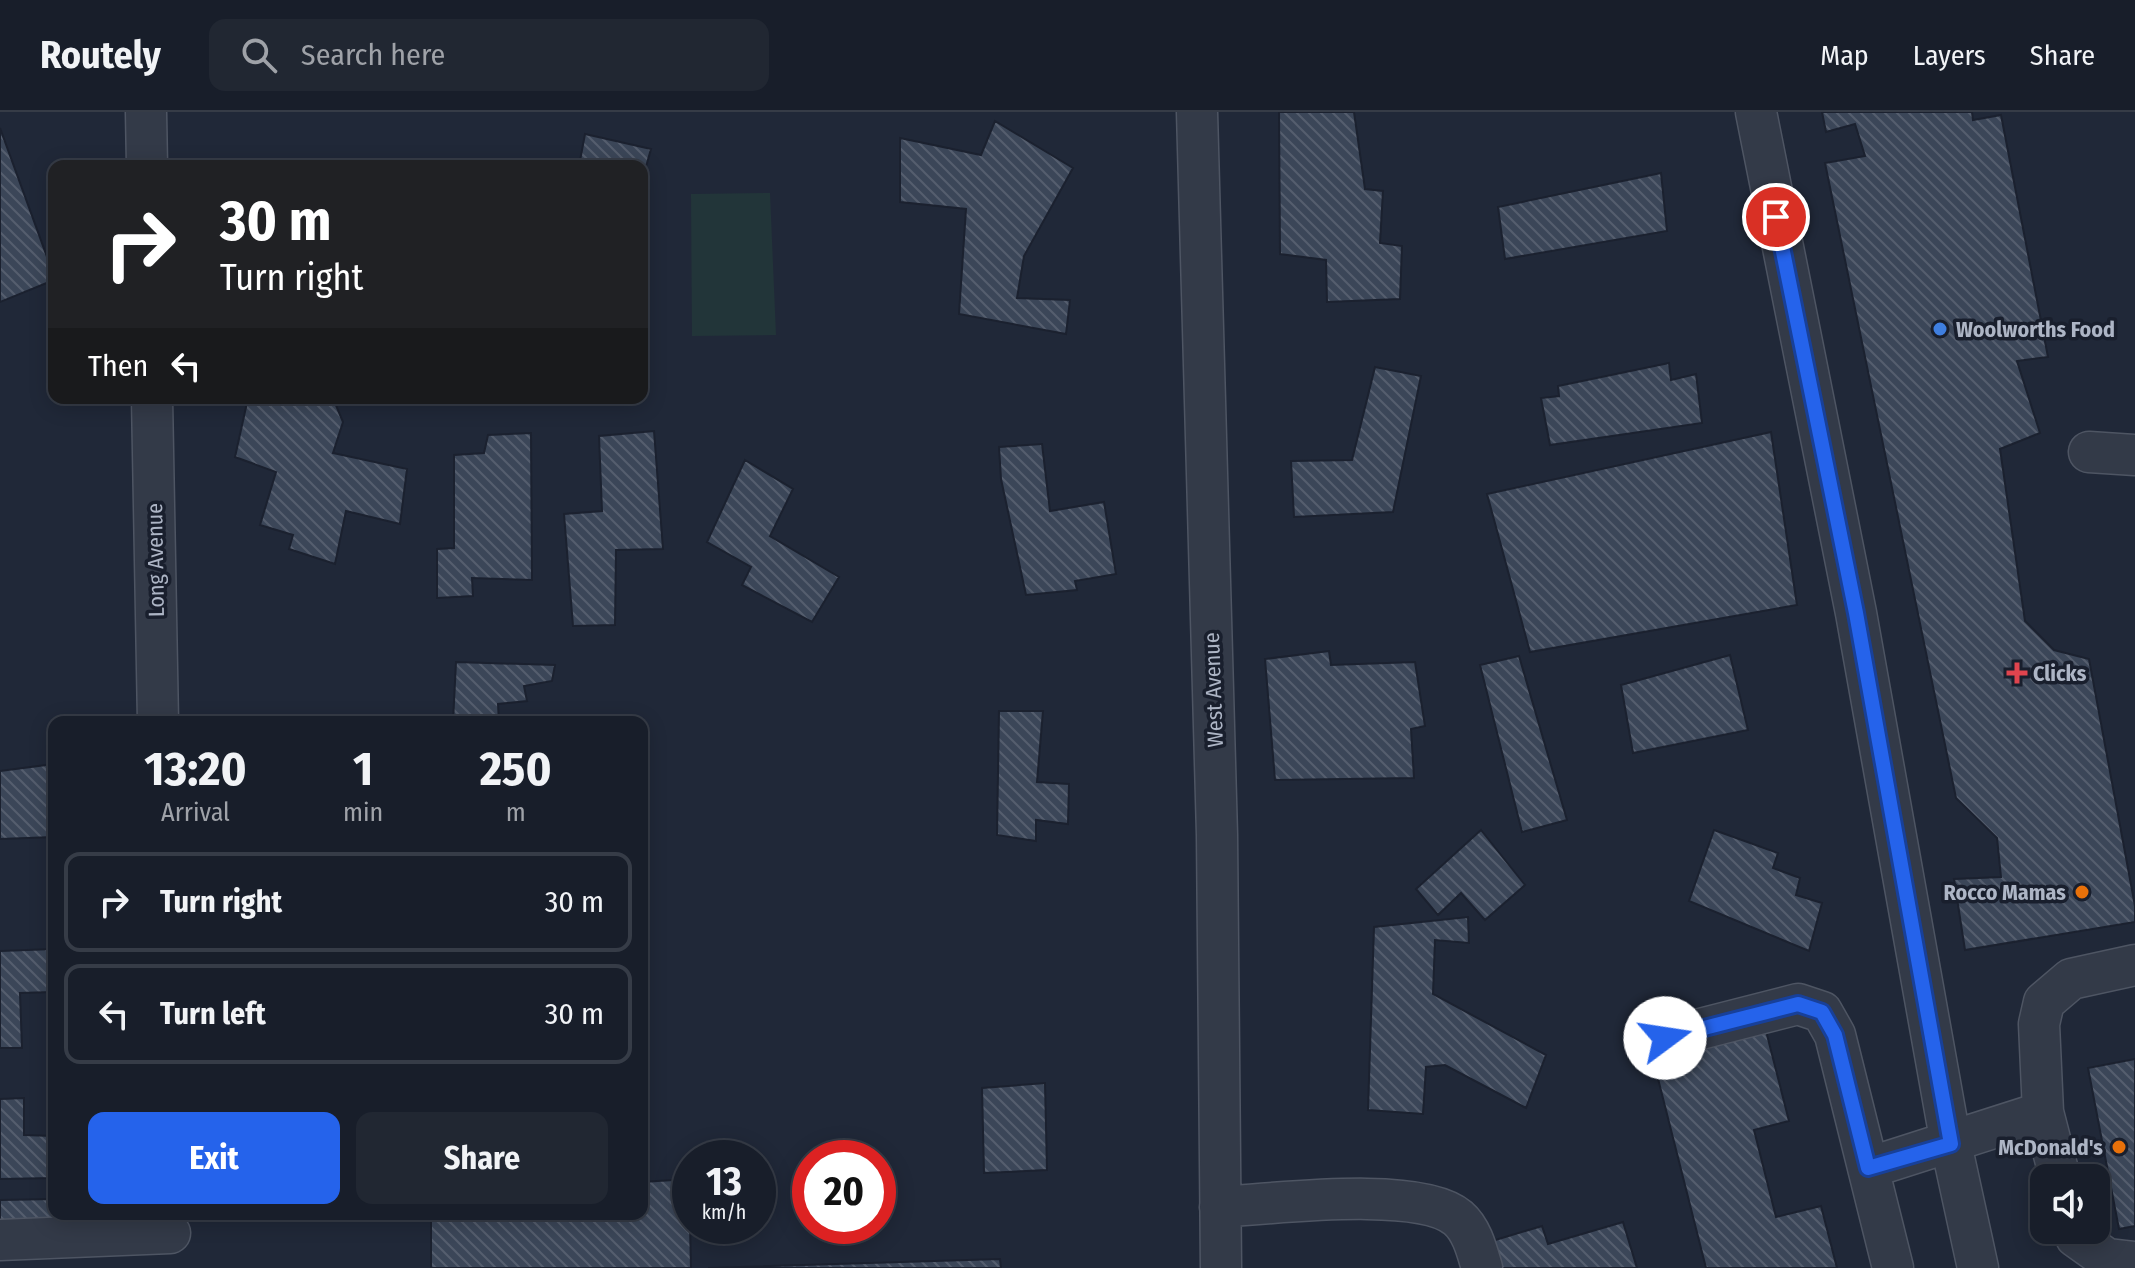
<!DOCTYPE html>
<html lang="en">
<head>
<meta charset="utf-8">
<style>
  :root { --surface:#181e2a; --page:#212732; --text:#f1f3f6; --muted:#9fa2a8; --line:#363c47; --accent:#2563eb }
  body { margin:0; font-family:"Fira Sans Condensed",sans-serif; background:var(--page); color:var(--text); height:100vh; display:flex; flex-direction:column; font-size:30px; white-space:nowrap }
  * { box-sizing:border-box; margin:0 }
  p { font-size:26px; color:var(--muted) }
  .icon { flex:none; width:44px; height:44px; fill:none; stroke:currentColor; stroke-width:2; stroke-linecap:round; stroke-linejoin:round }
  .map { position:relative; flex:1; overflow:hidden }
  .side { position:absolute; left:48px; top:604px; width:600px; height:504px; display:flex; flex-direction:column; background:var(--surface); border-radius:16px; box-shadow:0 4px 20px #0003,0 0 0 2px var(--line) }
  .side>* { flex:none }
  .banner { position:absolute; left:48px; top:48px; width:600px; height:244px; border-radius:16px; box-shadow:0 4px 20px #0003,0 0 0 2px var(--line); background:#202124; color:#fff; overflow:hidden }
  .tools { position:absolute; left:2030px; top:1052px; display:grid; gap:16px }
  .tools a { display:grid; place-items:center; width:80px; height:80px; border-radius:16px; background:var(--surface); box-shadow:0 4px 20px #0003,0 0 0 2px var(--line); font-size:40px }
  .speed { position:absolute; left:672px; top:1028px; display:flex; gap:16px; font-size:40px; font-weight:700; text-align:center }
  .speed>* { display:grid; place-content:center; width:104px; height:104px; border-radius:50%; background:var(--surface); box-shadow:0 4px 20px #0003,0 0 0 2px var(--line); line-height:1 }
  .speed small { font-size:20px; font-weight:400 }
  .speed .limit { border:12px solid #d22; background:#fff; color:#111 }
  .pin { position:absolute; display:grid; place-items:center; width:68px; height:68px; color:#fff; margin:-34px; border:4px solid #fff; border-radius:50%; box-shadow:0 2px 8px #0007 }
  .me { position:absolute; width:88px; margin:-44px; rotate:76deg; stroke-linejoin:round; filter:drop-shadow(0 0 6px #0008) }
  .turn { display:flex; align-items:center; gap:28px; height:168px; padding:0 40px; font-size:36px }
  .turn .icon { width:104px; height:104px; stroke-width:2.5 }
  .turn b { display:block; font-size:56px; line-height:68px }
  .then { display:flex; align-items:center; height:76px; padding:0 40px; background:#0003; gap:16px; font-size:30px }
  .eta { display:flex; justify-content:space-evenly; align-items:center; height:136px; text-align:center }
  .eta b { font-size:48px; font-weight:700; line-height:56px }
  .cta { display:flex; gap:16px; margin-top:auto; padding:16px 40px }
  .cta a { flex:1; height:92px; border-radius:16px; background:var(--accent); color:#fff; font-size:32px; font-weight:700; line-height:92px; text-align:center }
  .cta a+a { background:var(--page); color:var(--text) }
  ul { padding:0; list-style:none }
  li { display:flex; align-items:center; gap:24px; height:100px; margin:0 16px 12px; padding:0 24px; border:4px solid var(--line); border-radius:16px }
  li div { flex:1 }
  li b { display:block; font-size:30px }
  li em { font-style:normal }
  header { display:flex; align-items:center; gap:48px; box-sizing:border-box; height:112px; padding:0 40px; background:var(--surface); border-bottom:2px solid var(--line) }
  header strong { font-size:38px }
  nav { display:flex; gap:44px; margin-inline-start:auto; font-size:28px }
  .search { width:560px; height:72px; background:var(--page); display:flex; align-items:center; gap:20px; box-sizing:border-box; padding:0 28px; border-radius:16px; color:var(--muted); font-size:30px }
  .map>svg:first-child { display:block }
</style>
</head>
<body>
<header>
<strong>Routely</strong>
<div class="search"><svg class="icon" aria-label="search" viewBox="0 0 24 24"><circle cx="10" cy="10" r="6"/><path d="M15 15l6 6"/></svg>Search here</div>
<nav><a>Map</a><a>Layers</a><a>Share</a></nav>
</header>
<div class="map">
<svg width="2135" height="1156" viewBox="0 0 2135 1156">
  <defs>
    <pattern id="building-back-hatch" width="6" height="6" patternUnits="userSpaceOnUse" patternTransform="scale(2)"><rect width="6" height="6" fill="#3b4658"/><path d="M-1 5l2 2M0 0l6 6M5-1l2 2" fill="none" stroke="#555e6e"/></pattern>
  </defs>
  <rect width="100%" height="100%" fill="#202838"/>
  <path fill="#223539" d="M770,81l6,142 -84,1 -1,-142z"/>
  <path fill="url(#building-back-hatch)" stroke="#1b212f" stroke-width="2" d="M1279,0h75l11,77 18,2 -3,52 22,3 -2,53 -73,3 -1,-42 -46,-6z
    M1822,0h150l1,8 28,-5 47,242 -31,4 23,72 -40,16 25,172 29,29 35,9 46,247v16l-170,28 -11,-71 47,-2 -4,-39 -41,-40 -131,-635 40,-7 -10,-32 -29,8z
    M995,9l78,47 -49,88 -7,42 53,2 -4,34 -107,-20 7,-105 -66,-7v-64l81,17z
    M0,16l54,148v4l-54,22z
    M585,22l66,15 -9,32v-15h-63z
    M1661,61l6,58 -162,28 -7,-52z
    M1669,251l2,17 25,-6 6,49 -152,22 -9,-47 18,-2 -1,-10z
    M1375,255l46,9 -28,136 -99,5 -3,-56 61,-1z
    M248,286h85l10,24 -10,31 74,16 -7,55 -54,-13 -11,53 -46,-15 4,-14 -33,-10 16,-53 -41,-15z
    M654,319l9,118 -47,1 -1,75 -42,1 -9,-112 38,-3 -3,-75z
    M1771,320l26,173 -267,47 -43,-158z
    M531,321l1,147 -60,-2 1,18 -36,2v-49l17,-1v-93l30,-2 4,-18z
    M1042,332l8,67 54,-9 12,72 -41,7 2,9 -51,5 -25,-116 -2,-32z
    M745,348l48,29 -23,47 69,41 -27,45 -70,-37 9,-18 -44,-25z
    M1329,539l2,14 84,-3 10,64 -14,3 3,49 -139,2 -10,-121z
    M1730,543l18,75 -115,23 -12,-68z
    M1519,544l48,164 -45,12 -42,-167z
    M456,550l99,3 -3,16 -28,5 3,15 -29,3 1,18h-46z
    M999,599h44l-6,71 32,2 -1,40 -32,-4v21l-39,-6z
    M54,652v73l-54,2v-68z
    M1481,718l44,55 -40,35 -24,-27 -23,22 -22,-26z
    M1714,718l64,23 -5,15 27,10 -4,17 26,8 -13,48 -120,-50z
    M1468,805l1,26 -34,-3 -2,54 113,61 -20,53 -81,-43 -19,2 -3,47 -55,-4 6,-183z
    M54,837v43l-34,1 2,55h-22v-97z
    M1765,915l24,94 -35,9 22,87 45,-11 16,62h-131l-54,-213z
    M2135,947v167l-16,3 -31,-161z
    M1045,971l2,87 -63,3 -2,-85z
    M24,986v37l30,1v42l-54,1v-80z
    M689,1067l2,89h-260v-54h211v-32z
    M54,1087v15h30v18l-84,1v-33z
    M1623,1110l14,46h-137l-8,-27 50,-15 6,18z
    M1000,1147l1,9h-293z"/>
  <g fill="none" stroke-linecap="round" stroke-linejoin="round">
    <g stroke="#4e5563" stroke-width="43">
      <path id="minor" d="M146,0l1,54
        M1197,0l20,723 4,433
        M1756,0l100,501 95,531 27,124
        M152,286l6,324
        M2089,340l46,3
        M1665,926l133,-34 24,8 13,23 58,233
        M1868,1056l175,-56
        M2060,1066l-17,-66 -4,-88 5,-22 27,-23 64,-14
        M1220,1095c52,-3 200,-22 238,11 14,12 19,33 24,50
        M2074,1118l2,7 31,22 28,3
        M0,1128l170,-7"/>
    </g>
    <use href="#minor" stroke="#333a48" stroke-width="40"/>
  </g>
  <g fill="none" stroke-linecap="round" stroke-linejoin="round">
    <g stroke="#184099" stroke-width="20">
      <path id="route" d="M1665,926l133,-34 24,8 13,23 33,133 83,-24 -95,-531 -80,-396"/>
    </g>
    <use href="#route" stroke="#2563eb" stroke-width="14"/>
  </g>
  <circle fill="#3f7fe0" stroke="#191f2d" stroke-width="3" cx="1940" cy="217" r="8"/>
  <path fill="#e0444e" stroke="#191f2d" stroke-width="3" d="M2013 549h8v8h8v8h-8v8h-8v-8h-8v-8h8z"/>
  <g fill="#e8710a" stroke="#191f2d" stroke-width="3">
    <circle cx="2082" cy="780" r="8"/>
    <circle cx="2119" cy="1035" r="8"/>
  </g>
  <g text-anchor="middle" stroke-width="7" stroke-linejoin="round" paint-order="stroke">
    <g font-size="22" font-weight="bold" fill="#adb5c5" stroke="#191f2d" text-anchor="start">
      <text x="1956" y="225">Woolworths Food</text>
      <text x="2033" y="569">Clicks</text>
      <text x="2066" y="788" text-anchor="end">Rocco Mamas</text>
      <text x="2103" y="1043" text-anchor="end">McDonald's</text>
    </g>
    <g font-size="22" fill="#adb5c5" stroke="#191f2d">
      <text transform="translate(155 448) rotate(-91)" y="8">Long Avenue</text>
      <text transform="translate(1213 578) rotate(-92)" y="8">West Avenue</text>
    </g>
  </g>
</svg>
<div class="tools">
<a><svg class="icon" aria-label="sound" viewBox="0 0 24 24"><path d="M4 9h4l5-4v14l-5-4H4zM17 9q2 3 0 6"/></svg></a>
</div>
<div class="speed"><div>13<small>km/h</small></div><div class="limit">20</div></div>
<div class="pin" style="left:1776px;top:105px;background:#d93025"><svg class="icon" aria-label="arrive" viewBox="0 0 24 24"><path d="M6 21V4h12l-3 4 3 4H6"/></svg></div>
<svg class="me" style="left:1665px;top:926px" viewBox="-20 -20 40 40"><circle r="19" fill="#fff"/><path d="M0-13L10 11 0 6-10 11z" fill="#2563eb"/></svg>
<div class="banner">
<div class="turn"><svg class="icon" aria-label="right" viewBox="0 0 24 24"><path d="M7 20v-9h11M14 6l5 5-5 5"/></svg><div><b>30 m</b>Turn right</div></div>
<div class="then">Then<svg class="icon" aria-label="left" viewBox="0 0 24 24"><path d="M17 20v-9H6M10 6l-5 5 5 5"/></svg></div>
</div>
<section class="side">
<div class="eta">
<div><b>13:20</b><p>Arrival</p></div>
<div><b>1</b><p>min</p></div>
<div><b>250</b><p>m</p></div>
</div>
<ul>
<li><svg class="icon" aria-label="right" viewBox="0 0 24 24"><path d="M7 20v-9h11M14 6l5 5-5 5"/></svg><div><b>Turn right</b></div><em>30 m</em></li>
<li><svg class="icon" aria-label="left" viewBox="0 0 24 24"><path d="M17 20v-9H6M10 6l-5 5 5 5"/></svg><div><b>Turn left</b></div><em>30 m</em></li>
</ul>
<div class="cta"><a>Exit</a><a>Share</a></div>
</section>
</div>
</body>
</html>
